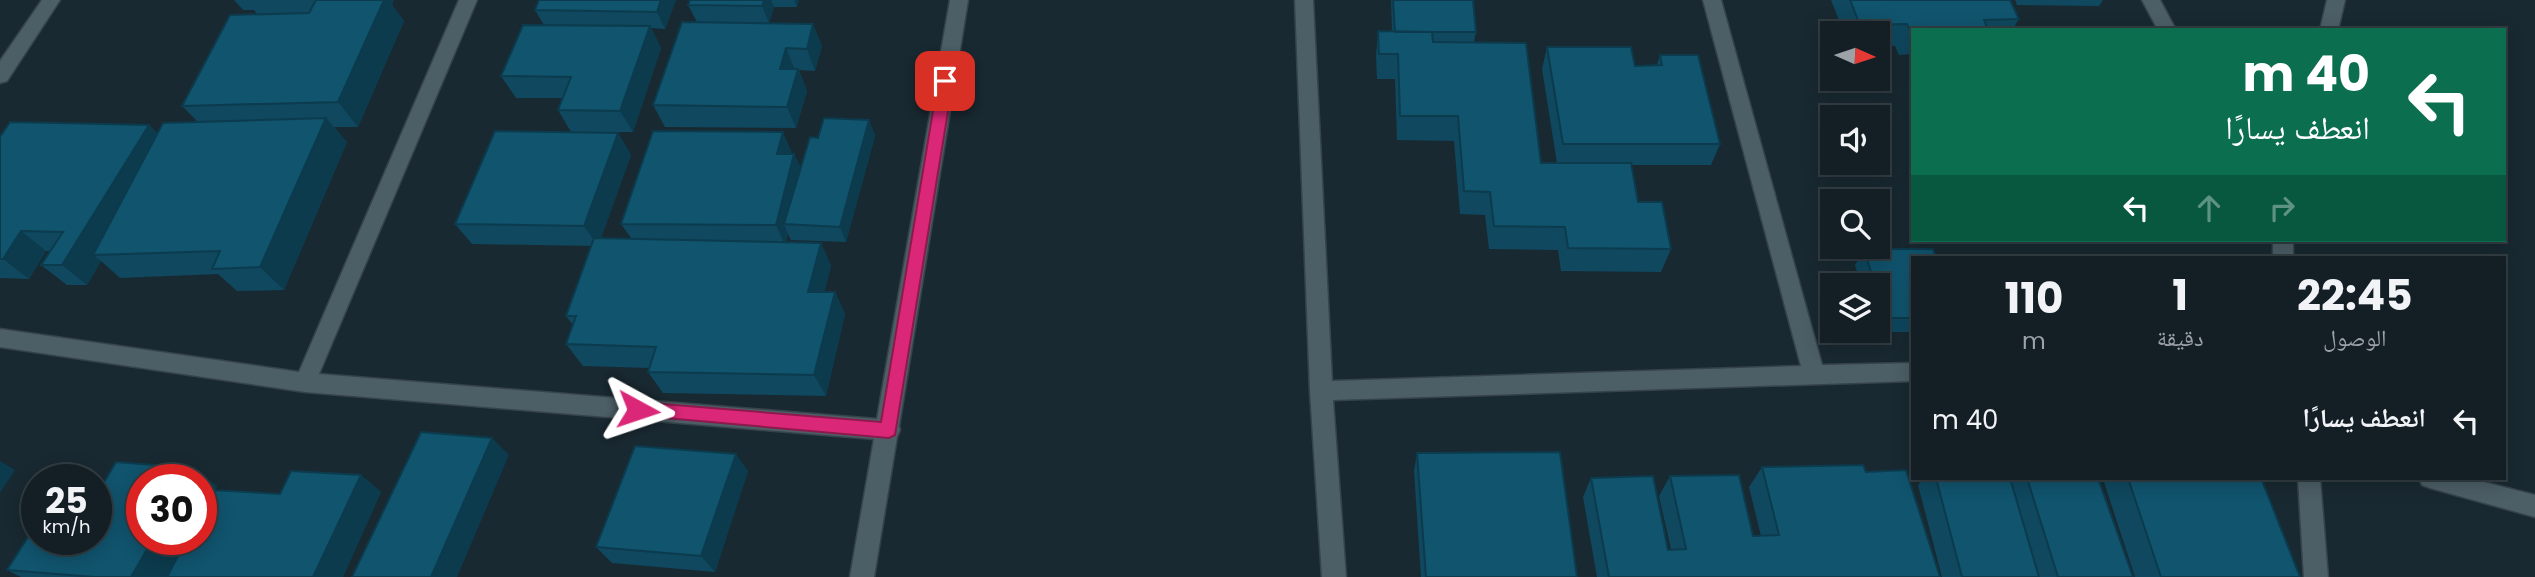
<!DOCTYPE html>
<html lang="ar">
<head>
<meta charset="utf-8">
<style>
  :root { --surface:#131f25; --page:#202c32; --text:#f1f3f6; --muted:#9da2a7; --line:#323d42 }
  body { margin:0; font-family:Poppins,"Noto Naskh Arabic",sans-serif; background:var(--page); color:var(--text); direction:rtl; height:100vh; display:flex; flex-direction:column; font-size:26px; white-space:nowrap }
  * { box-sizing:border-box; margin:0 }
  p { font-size:23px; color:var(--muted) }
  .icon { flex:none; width:38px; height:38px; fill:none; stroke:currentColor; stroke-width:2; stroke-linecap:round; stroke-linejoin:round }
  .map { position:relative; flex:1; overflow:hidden; direction:ltr }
  .drawer { position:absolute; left:1911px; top:256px; width:595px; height:224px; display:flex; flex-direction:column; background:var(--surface); border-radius:0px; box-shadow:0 4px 18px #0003,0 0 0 2px var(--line); direction:rtl }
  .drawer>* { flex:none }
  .hud { position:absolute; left:1911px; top:28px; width:595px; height:214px; border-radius:0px; box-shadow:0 4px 18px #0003,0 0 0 2px var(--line); direction:rtl; background:#0b6e4f; color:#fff; overflow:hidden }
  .needle { width:46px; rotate:93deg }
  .buttons { position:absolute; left:1820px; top:21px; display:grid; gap:14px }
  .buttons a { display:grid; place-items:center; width:70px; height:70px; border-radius:0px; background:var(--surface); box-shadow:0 4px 18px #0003,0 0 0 2px var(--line); font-size:35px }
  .speed { position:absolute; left:21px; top:464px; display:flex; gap:14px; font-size:35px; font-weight:700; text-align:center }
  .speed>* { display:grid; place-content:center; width:91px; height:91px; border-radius:50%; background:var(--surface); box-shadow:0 4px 18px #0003,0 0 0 2px var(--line); line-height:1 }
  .speed small { font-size:18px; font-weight:400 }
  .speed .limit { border:10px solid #d22; background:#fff; color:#111 }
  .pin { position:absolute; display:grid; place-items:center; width:60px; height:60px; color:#fff; margin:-30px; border-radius:14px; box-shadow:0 4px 10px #0006 }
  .me { position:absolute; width:77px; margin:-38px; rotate:95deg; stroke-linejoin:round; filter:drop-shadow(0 0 5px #0008) }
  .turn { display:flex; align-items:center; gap:24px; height:147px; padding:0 21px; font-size:32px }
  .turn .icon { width:91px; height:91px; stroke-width:2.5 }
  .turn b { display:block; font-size:49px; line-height:60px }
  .lanes { display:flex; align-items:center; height:66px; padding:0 21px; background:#0003; justify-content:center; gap:35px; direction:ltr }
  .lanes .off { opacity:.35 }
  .eta { display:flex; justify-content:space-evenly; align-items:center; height:119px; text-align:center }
  .eta b { font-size:42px; font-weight:700; line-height:49px }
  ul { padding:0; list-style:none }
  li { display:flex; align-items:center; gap:21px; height:91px; padding:0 21px }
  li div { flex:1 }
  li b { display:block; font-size:26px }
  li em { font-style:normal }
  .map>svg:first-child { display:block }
</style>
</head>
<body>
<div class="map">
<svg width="2535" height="577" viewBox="0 0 2535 577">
  <rect width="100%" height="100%" fill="#192931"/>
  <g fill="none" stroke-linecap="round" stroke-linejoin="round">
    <g stroke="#36434a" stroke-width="3">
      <path id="minor" d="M42,0h18l-53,81 -7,2v-22z
        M459,0h18l-158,374 558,45 73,-419h18l-69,426 1,4 -3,7 -23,140h-24l24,-138 -569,-47 -305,-45v-18l299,43z
        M1295,0h18l19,381 469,-15 -98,-366h18l101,365 91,-2v18l-580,19 13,177h-24l-12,-186z
        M2142,0h18l16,30h-18z
        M2327,0h18l-7,30h-18z
        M2273,240h20v17h-20z
        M2298,478h22l8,99h-24z
        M2419,478h49l67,17v22l-105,-29 -8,-3z"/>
    </g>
    <use href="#minor" fill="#4c5e66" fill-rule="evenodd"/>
  </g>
  <path fill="#0f485f" d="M234,0h160l-2,5 12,16 -46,106h-24l13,15 -63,148 -47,1 -19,-17 -98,4 -19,-17 -14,24h-20l-26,-20 9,-14h-4l-17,28 -29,-1v-141l149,-12 8,8 41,-11 -16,-16 75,-92 -3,-4h-11z
    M676,0l-11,29 -14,-1 10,20 -28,84h-62l-13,-22 4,-12h-46l-15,-22 43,-51 -9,-15z
    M690,0h109l-2,7h-23l-5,16 -72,-1 -9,-17z
    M1391,0h82l3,32 -2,10 67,121h16l-15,-94 5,-22 88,19 22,-1 3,-10 60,89 -9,21h-80l7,37 33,47 -10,23 -100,-1 -3,-21 -69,-1 -4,-34 -25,-1 -6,-73 -57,-1 -2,-61h-18l-1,-23 2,-25 14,1z
    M1831,0h179l9,19 -7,11h-99v24l-14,1 -4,-9h-17v-13h-34z
    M2015,0h88l-4,6 -82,-1z
    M813,24l9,22 -7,25 -16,-1 8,21 -11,37 -131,-1 -12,-22z
    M869,120l6,16 -29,106 -55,-2 -3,-6 -2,8 35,1 10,23 -7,26h11l10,22 -19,82 -163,-3 -15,-21 1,-4 -66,-2 -17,-22 7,-19 -7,-9 25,-70 -119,-2 -17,-20 163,-91 13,22 -30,83h30l-10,-14 171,-71 2,1 7,14 17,-30z
    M1864,249l49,8v75h-39v-1h4v-46h-17l-6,-20z
    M1417,453l160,124h-156l-7,-106z
    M1762,467l104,5 74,105h-343l-14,-80 8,-19 77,72 3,-1 -12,-53 11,-20 83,60h8l-12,-49z
    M192,468l25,18 -2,4 65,4 81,-19 20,17 -38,85h-322l-14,-7 93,-81z
    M748,471l-33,101 -103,-9 -16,-16z
    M1925,478h85l1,2 3,-2h84l35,99h-191l-24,-92z
    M2104,478h157l39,99h-165l-32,-98z"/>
  <path fill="#0c3b4d" d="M368,0h26l-2,5 12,16 -46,106 -20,-25z
    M661,0h15l-11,29 -8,-17z
    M764,0h7l3,7 -5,16 -7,-17z
    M794,0h5l-2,7z
    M813,24l9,22 -7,25 -8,-22z
    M650,26l11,22 -28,84 -13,-21z
    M786,48l9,22 -15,-1z
    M798,69l9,22 -11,37 -9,-21z
    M326,118l21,24 -63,148 -24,-23z
    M869,120l6,16 -29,106 -6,-15z
    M149,125l22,21 -78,109 8,6 -14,24 -25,-20z
    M783,132l9,21 -5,22 -10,-21z
    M618,133l13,22 -33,91 -14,-20z
    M794,154l10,21 -20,49 4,10 -3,11 -9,-20z
    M21,231l25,20 -17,28 -26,-20z
    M821,243l10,23 -12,48 -11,-22z
    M835,292l10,22 -19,82 -12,-21z
    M492,438l17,17 -52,122h-26z
    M736,454l12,17 -33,101 -14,-16z
    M0,461l15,9 -15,23z
    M192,468l25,18 -16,28v-34h-15z
    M361,475l20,17 -38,85h-30z
    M153,539h34l-20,38h-36z"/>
  <path fill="#11546e" stroke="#0c3b4d" stroke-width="2" d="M316,0h68l-46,102 -156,4 48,-91 79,-2z
    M539,0h122l-4,12 -122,-2z
    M690,0h74l-2,6 -74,-1z
    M1393,0h80l3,32h-81z
    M1850,0h160l9,19 -35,1 4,10h-75v2l-2,1 -4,-9 -47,1z
    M682,22l131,2 -6,25 -21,-1 -6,21h18l-11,38 -134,-2z
    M523,25l127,1 -30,85 -62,-1 13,-33 -70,-1z
    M1378,31l54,1 1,10 93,1 15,120h90l7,39h24l9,47 -103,-1 -3,-21 -71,-1 -4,-34 -26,-1 -6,-75h-58l-2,-62h-19z
    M1547,47h84l4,19 27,-1 -2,-10h38l22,89h-157z
    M326,118l-66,149 -48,2 8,-18 -127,4 70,-132z
    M824,118l45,2 -29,107 -56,-3 26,-87 8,1z
    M10,122l139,3 -87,140h-21l22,-33 -42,-1 -18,28h-3v-122z
    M495,131l123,2 -34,93 -129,-2z
    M653,131l130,1 -6,22h17l-18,71 -155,-1z
    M594,238l227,5 -13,49h27l-21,83 -166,-3 8,-25 -90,-3 10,-28h-10z
    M1864,249h69l3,8h-23v61h-29l-6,-23v-10h-3z
    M421,432l71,6 -61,139h-79z
    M635,446l101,8 -35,102 -105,-9z
    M1560,452l17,125h-151l-9,-124z
    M116,462l76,6 -6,12h-44v59h11l-22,38h-37l-87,-7 30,-47v16h59v-50h4z
    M1863,465l3,7 40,-2 34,107h-331l-18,-99 62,-2 15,74 18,-1 -16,-73 69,-1 14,61 26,-1 -17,-68z
    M291,471l70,4 -48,102h-146l20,-38h14v-26l12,-23 67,4z
    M1936,478h74l29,99h-77z
    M2027,478h71l35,99h-75z
    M2128,478h133l39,99h-139z"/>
  <path fill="#db2777" stroke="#8e194d" stroke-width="2" d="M945,75l8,6 -58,354 -6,3 -257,-23 -2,-5 2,-6 6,-2 243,20 57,-341z"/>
</svg>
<div class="buttons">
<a><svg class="needle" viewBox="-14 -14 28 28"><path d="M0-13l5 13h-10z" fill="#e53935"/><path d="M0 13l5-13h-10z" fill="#9da2a7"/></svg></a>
<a><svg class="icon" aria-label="sound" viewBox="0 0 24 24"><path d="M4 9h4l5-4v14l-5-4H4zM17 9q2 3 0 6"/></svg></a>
<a><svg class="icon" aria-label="search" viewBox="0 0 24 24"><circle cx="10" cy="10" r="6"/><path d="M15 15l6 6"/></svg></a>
<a><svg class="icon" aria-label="layers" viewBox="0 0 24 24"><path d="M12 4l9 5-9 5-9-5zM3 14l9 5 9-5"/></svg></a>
</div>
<div class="speed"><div>25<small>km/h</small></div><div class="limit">30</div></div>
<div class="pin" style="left:945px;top:81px;background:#d93025"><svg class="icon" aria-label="arrive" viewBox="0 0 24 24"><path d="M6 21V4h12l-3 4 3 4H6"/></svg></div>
<svg class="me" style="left:638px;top:410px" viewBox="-20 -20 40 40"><path d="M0-17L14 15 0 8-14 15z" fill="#db2777" stroke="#fff" stroke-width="4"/></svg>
<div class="hud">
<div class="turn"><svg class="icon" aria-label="left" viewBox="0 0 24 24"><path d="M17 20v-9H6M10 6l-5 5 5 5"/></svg><div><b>40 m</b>انعطف يسارًا</div></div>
<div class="lanes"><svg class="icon" aria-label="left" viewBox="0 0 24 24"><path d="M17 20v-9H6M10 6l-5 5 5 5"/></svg><svg class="icon off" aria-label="ahead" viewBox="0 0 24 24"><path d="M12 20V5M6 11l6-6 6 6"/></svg><svg class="icon off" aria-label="right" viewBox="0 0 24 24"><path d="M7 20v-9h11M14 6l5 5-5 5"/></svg></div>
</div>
<section class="drawer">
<div class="eta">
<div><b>22:45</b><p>الوصول</p></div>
<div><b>1</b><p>دقيقة</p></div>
<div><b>110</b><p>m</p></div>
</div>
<ul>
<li><svg class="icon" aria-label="left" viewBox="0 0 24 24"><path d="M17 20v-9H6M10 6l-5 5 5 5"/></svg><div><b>انعطف يسارًا</b></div><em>40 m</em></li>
</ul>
</section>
</div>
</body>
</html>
